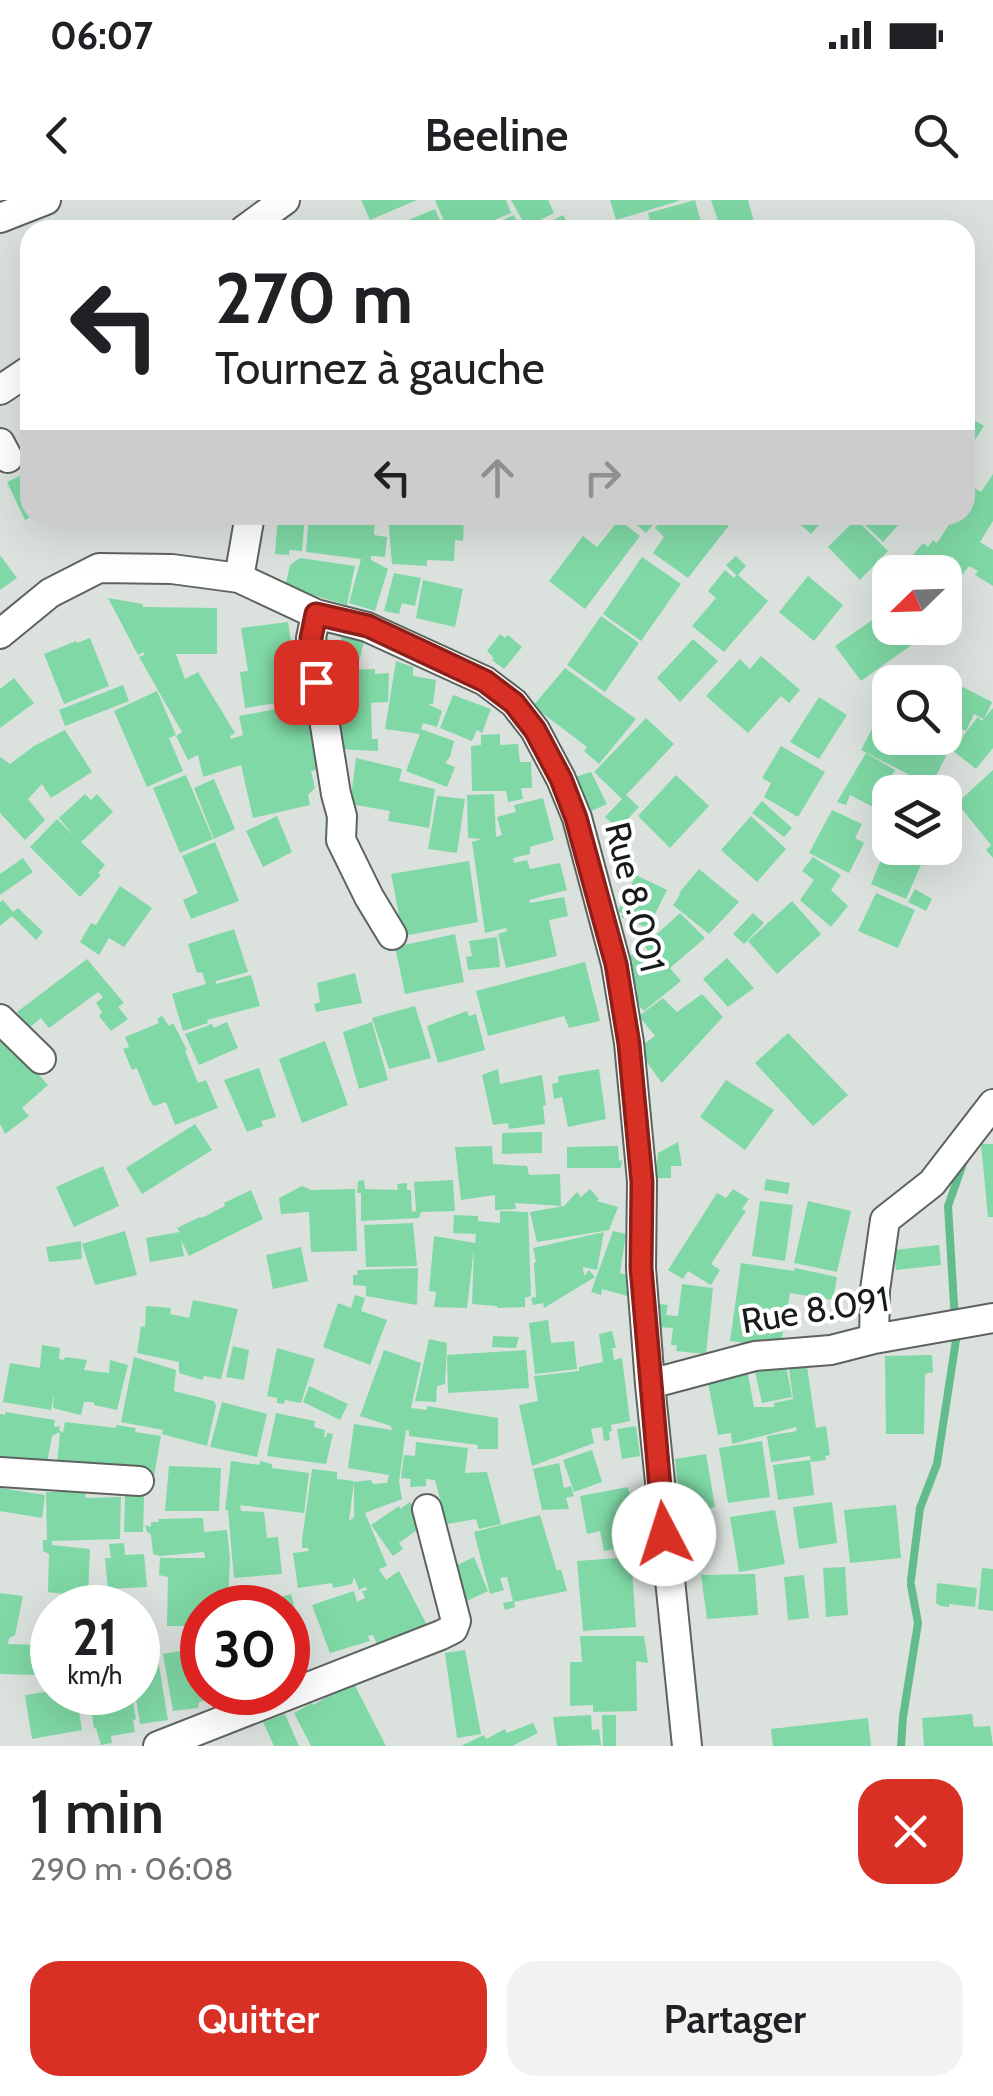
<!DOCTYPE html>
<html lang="fr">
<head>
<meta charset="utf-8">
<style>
  :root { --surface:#fff; --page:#f2f2f2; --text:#202124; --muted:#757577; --accent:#d93025 }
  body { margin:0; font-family:Cabin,sans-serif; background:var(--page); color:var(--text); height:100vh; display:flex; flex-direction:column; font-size:38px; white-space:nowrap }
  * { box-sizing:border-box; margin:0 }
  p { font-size:32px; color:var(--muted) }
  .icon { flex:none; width:55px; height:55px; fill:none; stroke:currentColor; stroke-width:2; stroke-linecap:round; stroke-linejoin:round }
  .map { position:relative; height:1546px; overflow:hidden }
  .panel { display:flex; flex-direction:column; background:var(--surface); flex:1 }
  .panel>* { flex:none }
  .hud { position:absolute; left:20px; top:20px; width:955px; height:305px; border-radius:30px; box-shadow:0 10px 40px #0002; background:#fff; color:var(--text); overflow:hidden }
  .needle { width:65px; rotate:247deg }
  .controls { position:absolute; left:872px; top:355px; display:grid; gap:20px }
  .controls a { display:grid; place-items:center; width:90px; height:90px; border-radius:20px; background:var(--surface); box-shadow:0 10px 40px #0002; font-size:50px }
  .speed { position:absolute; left:30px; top:1385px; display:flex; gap:20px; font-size:50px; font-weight:700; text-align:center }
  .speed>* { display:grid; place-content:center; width:130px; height:130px; border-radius:50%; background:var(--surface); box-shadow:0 10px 40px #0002; line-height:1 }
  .speed small { font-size:25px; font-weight:400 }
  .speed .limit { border:15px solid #d22; background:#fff; color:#111 }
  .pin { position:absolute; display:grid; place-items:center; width:85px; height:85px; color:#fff; margin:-42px; border-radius:20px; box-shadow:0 5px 15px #0006 }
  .me { position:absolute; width:110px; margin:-55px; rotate:355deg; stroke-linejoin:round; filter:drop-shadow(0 0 8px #0008) }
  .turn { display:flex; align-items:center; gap:35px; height:210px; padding:0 30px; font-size:45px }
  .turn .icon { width:130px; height:130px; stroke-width:2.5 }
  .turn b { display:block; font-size:70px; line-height:85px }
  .lanes { display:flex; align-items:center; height:95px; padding:0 30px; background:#0003; justify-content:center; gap:50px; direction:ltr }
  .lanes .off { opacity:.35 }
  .round { display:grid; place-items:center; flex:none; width:105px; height:105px; border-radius:30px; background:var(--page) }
  .headline { display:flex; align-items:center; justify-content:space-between; height:170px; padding:0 30px }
  h1 { font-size:60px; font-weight:600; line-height:75px }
  .button { display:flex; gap:20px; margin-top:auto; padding:20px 30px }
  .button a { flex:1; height:115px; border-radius:30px; background:var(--accent); color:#fff; font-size:40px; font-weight:600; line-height:115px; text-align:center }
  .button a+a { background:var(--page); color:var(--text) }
  .status { display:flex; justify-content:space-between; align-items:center; height:70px; padding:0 50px; background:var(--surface); direction:ltr }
  .status svg { height:28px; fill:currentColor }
  header { display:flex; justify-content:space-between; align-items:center; height:130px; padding:0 30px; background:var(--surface); font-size:45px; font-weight:600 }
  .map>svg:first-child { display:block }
</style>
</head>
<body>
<div class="status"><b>06:07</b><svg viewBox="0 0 49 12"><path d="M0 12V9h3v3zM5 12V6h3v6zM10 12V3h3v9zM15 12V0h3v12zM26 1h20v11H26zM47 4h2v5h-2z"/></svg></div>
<header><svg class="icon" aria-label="back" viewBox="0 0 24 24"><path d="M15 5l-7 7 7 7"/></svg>Beeline<svg class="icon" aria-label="search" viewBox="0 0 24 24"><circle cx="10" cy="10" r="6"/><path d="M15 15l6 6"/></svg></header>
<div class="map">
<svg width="993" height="1546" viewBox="0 0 993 1546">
  <rect width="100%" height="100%" fill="#dbe2dd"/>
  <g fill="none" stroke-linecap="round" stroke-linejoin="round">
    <path stroke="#63bc8b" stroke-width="8" d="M955,1121l-7,-115 17,-48
      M911,1380l9,-72 17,-44 19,-124
      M901,1546l2,-29 15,-94 -7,-38"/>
  </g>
  <path fill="#7fd8a5" d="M361,0h56l-47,20z
    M435,0h71l5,13 -41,17h-22z
    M511,0h37l6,13 -28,14z
    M610,0h69v1l-63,19z
    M695,0l8,30h-51l-4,-17z
    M711,0h37l7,26 -9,4h-25z
    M435,9l9,21h-59z
    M514,15l7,15h-41z
    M563,15l9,15h-38z
    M965,215l19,11 -19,29z
    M30,271v46l-5,3 -18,-38z
    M993,274v47l-13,21 13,8v36l-18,-11 3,-4 -9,-5 -24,33v-27h-34l3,-3 -7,-7 16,-19 5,4 5,-7 4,3 18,-28h10v-16l8,-12 8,5z
    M278,315h27l-3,36 -13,-1v5l-14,-1z
    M309,315h66l-1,20 13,2 -2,20 -14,-1v4l17,9 -13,42 -26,-8 12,-44 -55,-7z
    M388,315h71v3h5l-1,23 -8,-1 -1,21 -27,-1v6l-35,-2z
    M635,315h26l-15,18 -15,-13z
    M665,315h72l-49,63 -35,-25 11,-16 -9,-9z
    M790,315h38l-17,19z
    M866,315h30l6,6 -19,21 -22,-21z
    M856,319l32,32 -28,29 -32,-33z
    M619,320l21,16 -55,73 -36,-28 34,-45 14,11z
    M0,355l17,23 -17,12z
    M736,356l10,10 -8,9 30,26 -44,51 -32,-26 24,-28 -8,-7 17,-21 9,8 2,-3 -10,-10z
    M642,357l39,27 -40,57 -38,-27z
    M300,358l55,8 -8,39 -62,-18 5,-22z
    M394,373l27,5 -6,28 -13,-3 -3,11 -15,-3z
    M808,376l35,29 -29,36 -35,-29z
    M423,380l40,9 -8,38 -39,-9z
    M108,398l35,6v3l74,1v46h-41l9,25 13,-7 37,61 -5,3 1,3 12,-4 -4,-19 68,-13 5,28 14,37 -15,3 4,17 -7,7 2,10 -57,13 -12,-53 -38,12 -5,-22 -10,5 -12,-24 6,-4 -43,-75 5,-2v-3l-6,3z
    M888,409l2,19h12l11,16 -52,37 -26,-35z
    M601,416l38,27 -34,49 -38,-27z
    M288,422l6,40h7l8,36 -64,10 -5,-36 8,-1 -7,-43z
    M500,434l5,4 3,-3 14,12 -18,22 -12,-9 2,-2 -7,-7z
    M342,437l22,5 -5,19 -20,-2 1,-7 -2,-1z
    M90,438l19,48 -45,18 -20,-50 32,-13 1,2z
    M693,439l25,22 -38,41 -23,-24z
    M761,456l39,34 -11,13 -8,-7 -33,37 -42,-37 34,-37 10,10z
    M396,461l17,6v9l23,4 -3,24h-5l14,7 -5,16 -14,-4 -2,6 33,12 -4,16 -5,6 10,4 -8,20 -41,-16 14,-37 -35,-5z
    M565,468l71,51 -37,45 -15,-13 3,-4 -54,-41z
    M375,469v5l14,-1 -1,29 -17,1 1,36h6v12l-40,-2 -5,-27 8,2 2,-21h-9l-1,-32z
    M14,478l20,25 -34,25v-39z
    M123,485l6,16 -64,25 -6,-16z
    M959,485l33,17 -8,17 -10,-5 -8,17 -21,-10v-8z
    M157,491l19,44 -7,3 14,33 -36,16 -33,-76z
    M453,495l38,14 -9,24 -5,-3 -5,11 -32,-13z
    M819,497l28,18 -28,44 -29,-17z
    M993,508v40l-17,21 -24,-19 26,-33 4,4z
    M646,518l28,26 -48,51 13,12 -21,22 -13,-12 17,-18 -28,-27z
    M877,519l13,6v13h24l33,16 -16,32 -70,-36z
    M65,530l27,42 -41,26 -9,-14 -14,15 17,21 -20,20 -25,-27v-56l10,7 24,-18z
    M500,534v11l18,-1 2,18h11l1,26h-11l2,11 -15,3 -2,-11h-34l-1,-45 10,-1v-10z
    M781,546l44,26 -27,45 -34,-20 7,-14 -9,-5z
    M866,553l29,17 -20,38 -25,-13 -4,10 -9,-3z
    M356,558l46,11 -3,12 36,8 -6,39 -41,-7 2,-10 -40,-7z
    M993,570v88l-7,-8 5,-5 -34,-42z
    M591,572l16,32 -16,7 -16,-34z
    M186,575l27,64 -33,14 -27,-65z
    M676,575l33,31 -39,42 -32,-32z
    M214,579l21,50 -21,10 -20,-51z
    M85,594l6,6 6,-6 16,18 -32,30 24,23 -7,8 3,2 -21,22 -50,-50 27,-28 17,17 -15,-18z
    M494,594l2,43 6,-2 -5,-18 19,-5 -2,-7 29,-7 11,42 -24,7v7l-17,4 1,5 13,-3 3,9 30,-6 7,27 -38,10 1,3 34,-6 4,19 -19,4 8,36 -51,12 -8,-34 9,-3 -1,-3 -21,5 -13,-91 10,-3 -14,-1 -1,-43z
    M437,596l28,3 -8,54 -29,-4z
    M762,601l30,27 -8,9 -32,-24z
    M832,610l30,14 -7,14 9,5 -15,30 -40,-20z
    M277,616l15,36 -29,15 -17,-36z
    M751,616l35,33 -29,33 -36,-32z
    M890,638v10h29l8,3 -21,48 -35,-15z
    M215,642l24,59 -48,18 -8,-19 15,-7 -16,-37z
    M813,657l28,18 -10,15 17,16 -17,21 -31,-27 14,-20 -12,-9z
    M23,658l10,14 -33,23v-21z
    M469,661l9,61 -75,14 -12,-62z
    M699,669l40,33 -30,32 -36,-29 7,-10 -1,-2z
    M636,675l31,15 -19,38 -27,-11 2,-3 -5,-3z
    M120,686l32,22 -28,39 -15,-9 -10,17 -19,-13 11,-19 5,2z
    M915,689l17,10 -6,12 -18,-9z
    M876,693l39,17 -17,38 -40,-17z
    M3,700l10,12 5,-4 25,24 -7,8 -24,-24 -12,10v-24z
    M792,701l29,33 -44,40 -29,-33z
    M680,713l25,25 -35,30 11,13 -37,30 -14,-15 7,-6 -10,-22 6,-5 -3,-7 9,-7 4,7 5,-5 -6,-8 4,-3 2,2z
    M753,713l11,10 -20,21 -11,-10z
    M234,729l14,43 -32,9v3l35,-9 9,31 -53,14 1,3 -25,8 -11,-37 34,-10 -4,-12 -5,1 -9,-29z
    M455,734l9,48 -59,12 -10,-47z
    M497,737l3,30 -32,3 -2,-13 6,-1 -3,-15z
    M727,758l27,30 -26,19 -25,-28z
    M87,759l37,44 -6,4 10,12 -17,12 -12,-15 3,-4 -6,-9 7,-6 -5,-5 -49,36 -8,-10 -12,10 -12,-16z
    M585,762l15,59 -31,7 -5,-12 -76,20 -12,-45z
    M355,773l7,30 -46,9 -2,-8 6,-2 -3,-19z
    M702,794l21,23 -61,66 -25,-34 18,-13 -16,-20 24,-18 14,14z
    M415,806l16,52 -42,11 -17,-51z
    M467,811l2,5 7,-2 9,36 -47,13 -11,-37z
    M162,816l7,10 4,-3 14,27 -2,1 13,32 8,-3 12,28 -43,17 -9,-23 -12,4 -4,-5 -13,-33 -5,2 -9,-21 6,-2 -4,-10 34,-14 -2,-4z
    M227,822l11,26 -39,17 -14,-31 27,-10 2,4z
    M372,822l16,58 -29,9 -16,-57z
    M0,829l42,44 -3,2 9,10 -26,23 7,8 -24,18 -5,-10z
    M788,833l60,62 -35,31 -58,-63z
    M325,841l23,64 -46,18 -23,-64z
    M259,868l17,49 -15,4 2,5 -16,6 -23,-52z
    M498,869l2,15 42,-9 4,30 -3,1 2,18 -36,5 -1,-6 -15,2 -11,-50z
    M599,869l7,50 -38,8 -6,-30 -8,2 -2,-15 7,-2 -1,-6z
    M726,880l48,30 -29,40 -45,-33z
    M195,924l17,26 -70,44 -16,-26z
    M542,932v21l-40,1v-21z
    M678,942l4,24h-11v12h-16l3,-25z
    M981,944h12v73h-5z
    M492,946l1,18 34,2 2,9 31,-1 1,32 -46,-3 1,6 -21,1v-15l-34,5 -6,-53z
    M618,946l1,15 3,-1 -1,8h-54v-21z
    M103,966l16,40 -45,21 -18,-40z
    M766,979l24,4 -2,11 -24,-4z
    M364,980l1,9 33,1 -1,-6 10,-1v7h4l1,22 4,-1 -2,-29 39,-2 2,31 -34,1 -2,6 -58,3v-28h-4l1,-12z
    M302,986l9,4 44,-1 2,62 -46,1 -2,-40 -28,2 -2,-16z
    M590,989l9,10 -2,2 21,6 -9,23 -72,12 -7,-30 34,-6 13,-14 4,5z
    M733,989l16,10 -7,10 4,2 -35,53 9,6 -9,15 -23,-14 -5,8 -15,-9 49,-77 9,5z
    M251,990l12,29 -74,37 -8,-16 3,16 -34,6 -4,-24 34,-6 -3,-4 23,-11 2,1 23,-12 -1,-3z
    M760,1001l33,4 -8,56 -33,-5z
    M808,1001l43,10 -14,61 -43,-9z
    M500,1011l28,1 3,84 -10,3 4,-1v9l-28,1v-2l-25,-2 2,-56 -7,60 -33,-1 2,-15 -7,-1 5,-55 41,7 1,-9 -23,-1 1,-18 24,1v5l22,2z
    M413,1023l4,43 -51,1 -2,-42z
    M125,1031l12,44 -42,10 -13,-41z
    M613,1031l13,3 -6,39 12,3 -5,20 -25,-7 -1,6 -10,-3z
    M604,1032l-7,38 -14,-3 1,9 5,-6 6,7 -51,31 -1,-5 -10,2 -2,-7 5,-1 -2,-34 2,-1 -3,-14z
    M81,1041l1,18 -33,3 -3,-15z
    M939,1045l2,20 -45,5 -2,-20z
    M301,1047l7,34 -35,8 -7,-34z
    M741,1063l53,8 1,-3 42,9 -4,23 -43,-7 -10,55 -50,-7z
    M418,1068l-1,37 -51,-9v-10l-13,-1v-10h5l-1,-5z
    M682,1084l31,4 -7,66 -30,-3 1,-6h-6l2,-17 -17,-1 3,-23 9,1 -2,10 12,1z
    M355,1095l10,3 -4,13 26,9 -17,45 -47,-18 15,-44 13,5z
    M193,1100l45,9 -17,70 -17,-3 -2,4 -23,-7v-11l-42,-9 4,-27 4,1 1,-21 25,2 -1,6 19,4z
    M548,1120l3,23 23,-2 3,28 -42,5 -6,-51z
    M612,1131l4,17h-4l2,12 8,-2 8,63 -19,4 1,6 -3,1 1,8 -6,1 -2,-14 -11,2 3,14 -62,23 -13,-61 19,-4 -4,-25 45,-5v-4l24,-5 -4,-28z
    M493,1136l26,1 -3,11 -24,-1z
    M429,1139l18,4 -2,41 -8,2 -1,16 -21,-1z
    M42,1145l18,3 -1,11 5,1 1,-3 22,3 -3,10 25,3 1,-13 18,5 -11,45 -23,-5v-3h-10l-3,13 -28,-7 1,-15 -3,17 -48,-8 7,-39 30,5z
    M233,1146l16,4 -5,30 -18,-3z
    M277,1148l38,11 -14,44 -16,-3 -1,4 -7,-1v-5l-10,-2z
    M384,1150l37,13 -10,45 16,2v-4l71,12v31h-21l1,-4 -69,-9v-5l-3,-1 -7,52 3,17 -37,14 22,53 -8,3 7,11 13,-9 29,56 -47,26 -8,-18 -5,1 2,5 -40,12 -18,-48 42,-14 3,11 8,-4 -3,-7 6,-1 -3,-3 -6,3 -5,-13 -2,7 -19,4 -1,-5 -34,5 -5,-35 16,-2 -1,-3h-6v-8l10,-71 25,3v7l17,2 -5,40 5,-4v-35l17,-2 2,4 14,-1 2,-8 -41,-7 6,-44 38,6 -1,-4 -31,-10z
    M526,1150l3,38 -81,5 -1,-38z
    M932,1155l1,17 -8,2 -1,60h-38l-1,-78z
    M134,1157l42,13 -2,21 40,10 2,5 -9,40 -45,-12 1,-4 -42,-8z
    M785,1161l7,36 -30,6 -8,-36z
    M807,1166l9,62 10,-2 4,29 -5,1 1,4 -15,2 -1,-6 -39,6 -4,-26 30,-5 -1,-4 -64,17 -1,-11 -13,2 -10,-52 40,-9 6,33h20v-4l19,-4 -4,-31z
    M309,1186l39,18 -8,16 -37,-18z
    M222,1202l45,12 -10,43 -47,-10z
    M5,1212l50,8 -1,7 6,-1 -1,4 4,3 2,-11 51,6v-3l20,3 -1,4 26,4 -7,40 -97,-12 3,-32 -8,4 -5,26 -47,-4v-44l5,1z
    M276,1213l39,8 -1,6 11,3 -1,7h2l1,-4 6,1 -7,30 -59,-8z
    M636,1226l4,30 -18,3 -5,-30z
    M762,1241l8,56 -42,6 -9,-55z
    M416,1242l52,6 -3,25 22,-1 14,52 -22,5 -3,-10 -29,5 -12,-44 -9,-1v7l-16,1 1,-8 -10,-1 3,-23 11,1z
    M592,1250l10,32 -28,10 -11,-32z
    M706,1254l9,53 -34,7 -6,-55z
    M810,1260l4,35 -36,5 -5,-35z
    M231,1261l29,4v-4l12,3v4l37,5 -5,40 -64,-8 1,6 23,1 3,26 11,-1 4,37 -48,4 -6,-68h-3z
    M559,1263l5,25 7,-2 3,10 -8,2 3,11 -27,1 -9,-41z
    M169,1266l52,2 -2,43h-54z
    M628,1287l14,64 -20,2 -2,-5 -16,3 -4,-20 -13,3 -7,-38z
    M0,1288l45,7 -3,23 -42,-7z
    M85,1291l1,7 35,-1 -1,42 -68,2v4l38,4 -2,48 -40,-5 1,-38 -6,-3v-11h4l-1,-48z
    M125,1295l19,1 -1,36h-19z
    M410,1302l15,22 -26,19 4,6 -10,7 -22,-31 28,-19 1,3z
    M832,1302l5,41 -38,6 -6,-42z
    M896,1305l5,53 -51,5 -6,-53z
    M775,1310l10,54 -46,8 -9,-55z
    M540,1315l17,56 4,-2 6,22 -53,11 1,5 -10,3 -2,-7 10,-2 -6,-24 -7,1 4,12 -14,4 -16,-62z
    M203,1318l1,14 23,-2 3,29 -2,49h-26v18h-35l1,-49 -9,-2 1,-17h45l-1,-6 -44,4 -7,-2 -2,-20 -4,-2 -2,-7 6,2v-5h8l-1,-3z
    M124,1343l1,12 19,-1 3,33 -39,2 -3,-31h6l-2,-14z
    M474,1357l14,34 -23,11 -16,-33z
    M631,1357l5,70 -53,4 -6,-70z
    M845,1367l3,48 -22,2 -3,-49z
    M982,1368l11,1v42l-15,-2z
    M755,1374l3,41 -51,4 -6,-44z
    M804,1375l5,43 -21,2 -4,-43z
    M937,1383l40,5 -2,19 -26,-3v3l-9,-1 -4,-3z
    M0,1393l23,3 -8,39 -6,3 -1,6 32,1 -3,30 -37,-1z
    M291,1394l5,19 -8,2v-7h-44z
    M122,1400l1,8h-48v-3z
    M154,1435l14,85 -28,4 -5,-32h3v-56z
    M580,1436h64l4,27 -12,-2 1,50 -44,1v-7l-23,1v-44h12z
    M202,1447v45l46,2 -30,8 -1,-4 -18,4 -1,6 -25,3 -10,-57z
    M465,1450l16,84 -24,4 -12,-85z
    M353,1482l33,64h-75l-17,-33 18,-10 1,2z
    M52,1491v1h24l6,38 -50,9 -7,-44z
    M89,1492h42l5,27 -3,1 2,12 -24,4 1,7 -11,2 -5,-17h-2z
    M285,1514l14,32h-25l-11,-24z
    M972,1514l2,13 16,-1 3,20h-69l-2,-28z
    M591,1515l1,15 7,-1 2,16 -44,1 -4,-29z
    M602,1515h14v31h-13z
    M868,1518l3,28h-98l-2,-17z
    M533,1523l5,10 -26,13h-51l23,-11 2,4 19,-10 2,4z"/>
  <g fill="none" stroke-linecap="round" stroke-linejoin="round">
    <g stroke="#5d635f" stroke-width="32">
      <path id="minor" d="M0,18l46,-18
        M244,30l41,-30
        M0,190l30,-20
        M0,243l8,15
        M239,378l11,-63
        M316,414l-5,24 25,156 6,22 -1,24 28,57 23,38
        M0,434l50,-41 49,-25 73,1 67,9 77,36 51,13 118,54 29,22 21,27 26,49 16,39 39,146 13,79 13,138 -1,87 9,116 37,362
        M0,819l41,40
        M874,1139l1,-49 10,-70 47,-37 61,-79
        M650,1184l105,-28 76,-6 43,-11 119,-21
        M0,1272l139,9
        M158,1546l283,-111 12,-6 3,-8 -29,-112"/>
    </g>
    <use href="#minor" stroke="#fff" stroke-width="28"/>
  </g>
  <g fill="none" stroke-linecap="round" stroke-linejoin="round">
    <g stroke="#8d1f18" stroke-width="25">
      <path id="route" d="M316,482l-5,-44 5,-24 52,12 117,55 29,22 21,27 26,49 15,39 40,146 13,80 13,138 -1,86 23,266"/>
    </g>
    <use href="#route" stroke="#d93025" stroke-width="18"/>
  </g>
  <g text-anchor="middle" stroke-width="8" stroke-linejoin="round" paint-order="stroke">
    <g font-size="35" fill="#191b1a" stroke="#fff">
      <text transform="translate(635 697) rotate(76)" y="12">Rue 8.001</text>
      <text transform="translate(815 1110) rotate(-9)" y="12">Rue 8.091</text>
    </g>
  </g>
</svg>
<div class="controls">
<a><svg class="needle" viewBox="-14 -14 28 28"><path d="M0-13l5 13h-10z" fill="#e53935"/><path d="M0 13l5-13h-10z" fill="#757577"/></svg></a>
<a><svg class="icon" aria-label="search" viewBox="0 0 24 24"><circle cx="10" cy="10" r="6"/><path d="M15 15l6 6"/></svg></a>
<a><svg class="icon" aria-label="layers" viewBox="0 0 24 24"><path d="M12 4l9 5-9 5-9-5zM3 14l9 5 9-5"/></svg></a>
</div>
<div class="speed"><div>21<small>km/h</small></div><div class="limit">30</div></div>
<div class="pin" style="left:316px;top:482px;background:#d93025"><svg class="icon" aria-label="arrive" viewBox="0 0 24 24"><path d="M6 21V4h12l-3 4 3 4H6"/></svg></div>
<svg class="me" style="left:664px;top:1334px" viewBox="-20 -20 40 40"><circle r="19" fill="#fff"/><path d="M0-13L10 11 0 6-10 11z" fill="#d93025"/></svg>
<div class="hud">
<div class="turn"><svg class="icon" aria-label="left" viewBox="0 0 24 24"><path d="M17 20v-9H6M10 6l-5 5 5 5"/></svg><div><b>270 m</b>Tournez à gauche</div></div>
<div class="lanes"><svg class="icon" aria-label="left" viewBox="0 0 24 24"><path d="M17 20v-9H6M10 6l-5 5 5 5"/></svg><svg class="icon off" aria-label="ahead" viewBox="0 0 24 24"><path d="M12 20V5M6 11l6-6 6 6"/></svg><svg class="icon off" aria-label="right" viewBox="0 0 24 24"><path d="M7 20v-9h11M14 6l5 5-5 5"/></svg></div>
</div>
</div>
<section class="panel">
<div class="headline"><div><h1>1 min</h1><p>290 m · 06:08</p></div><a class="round" style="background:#d93025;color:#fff"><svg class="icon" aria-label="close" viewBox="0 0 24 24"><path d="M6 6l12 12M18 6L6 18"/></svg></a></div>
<div class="button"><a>Quitter</a><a>Partager</a></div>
</section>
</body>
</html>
